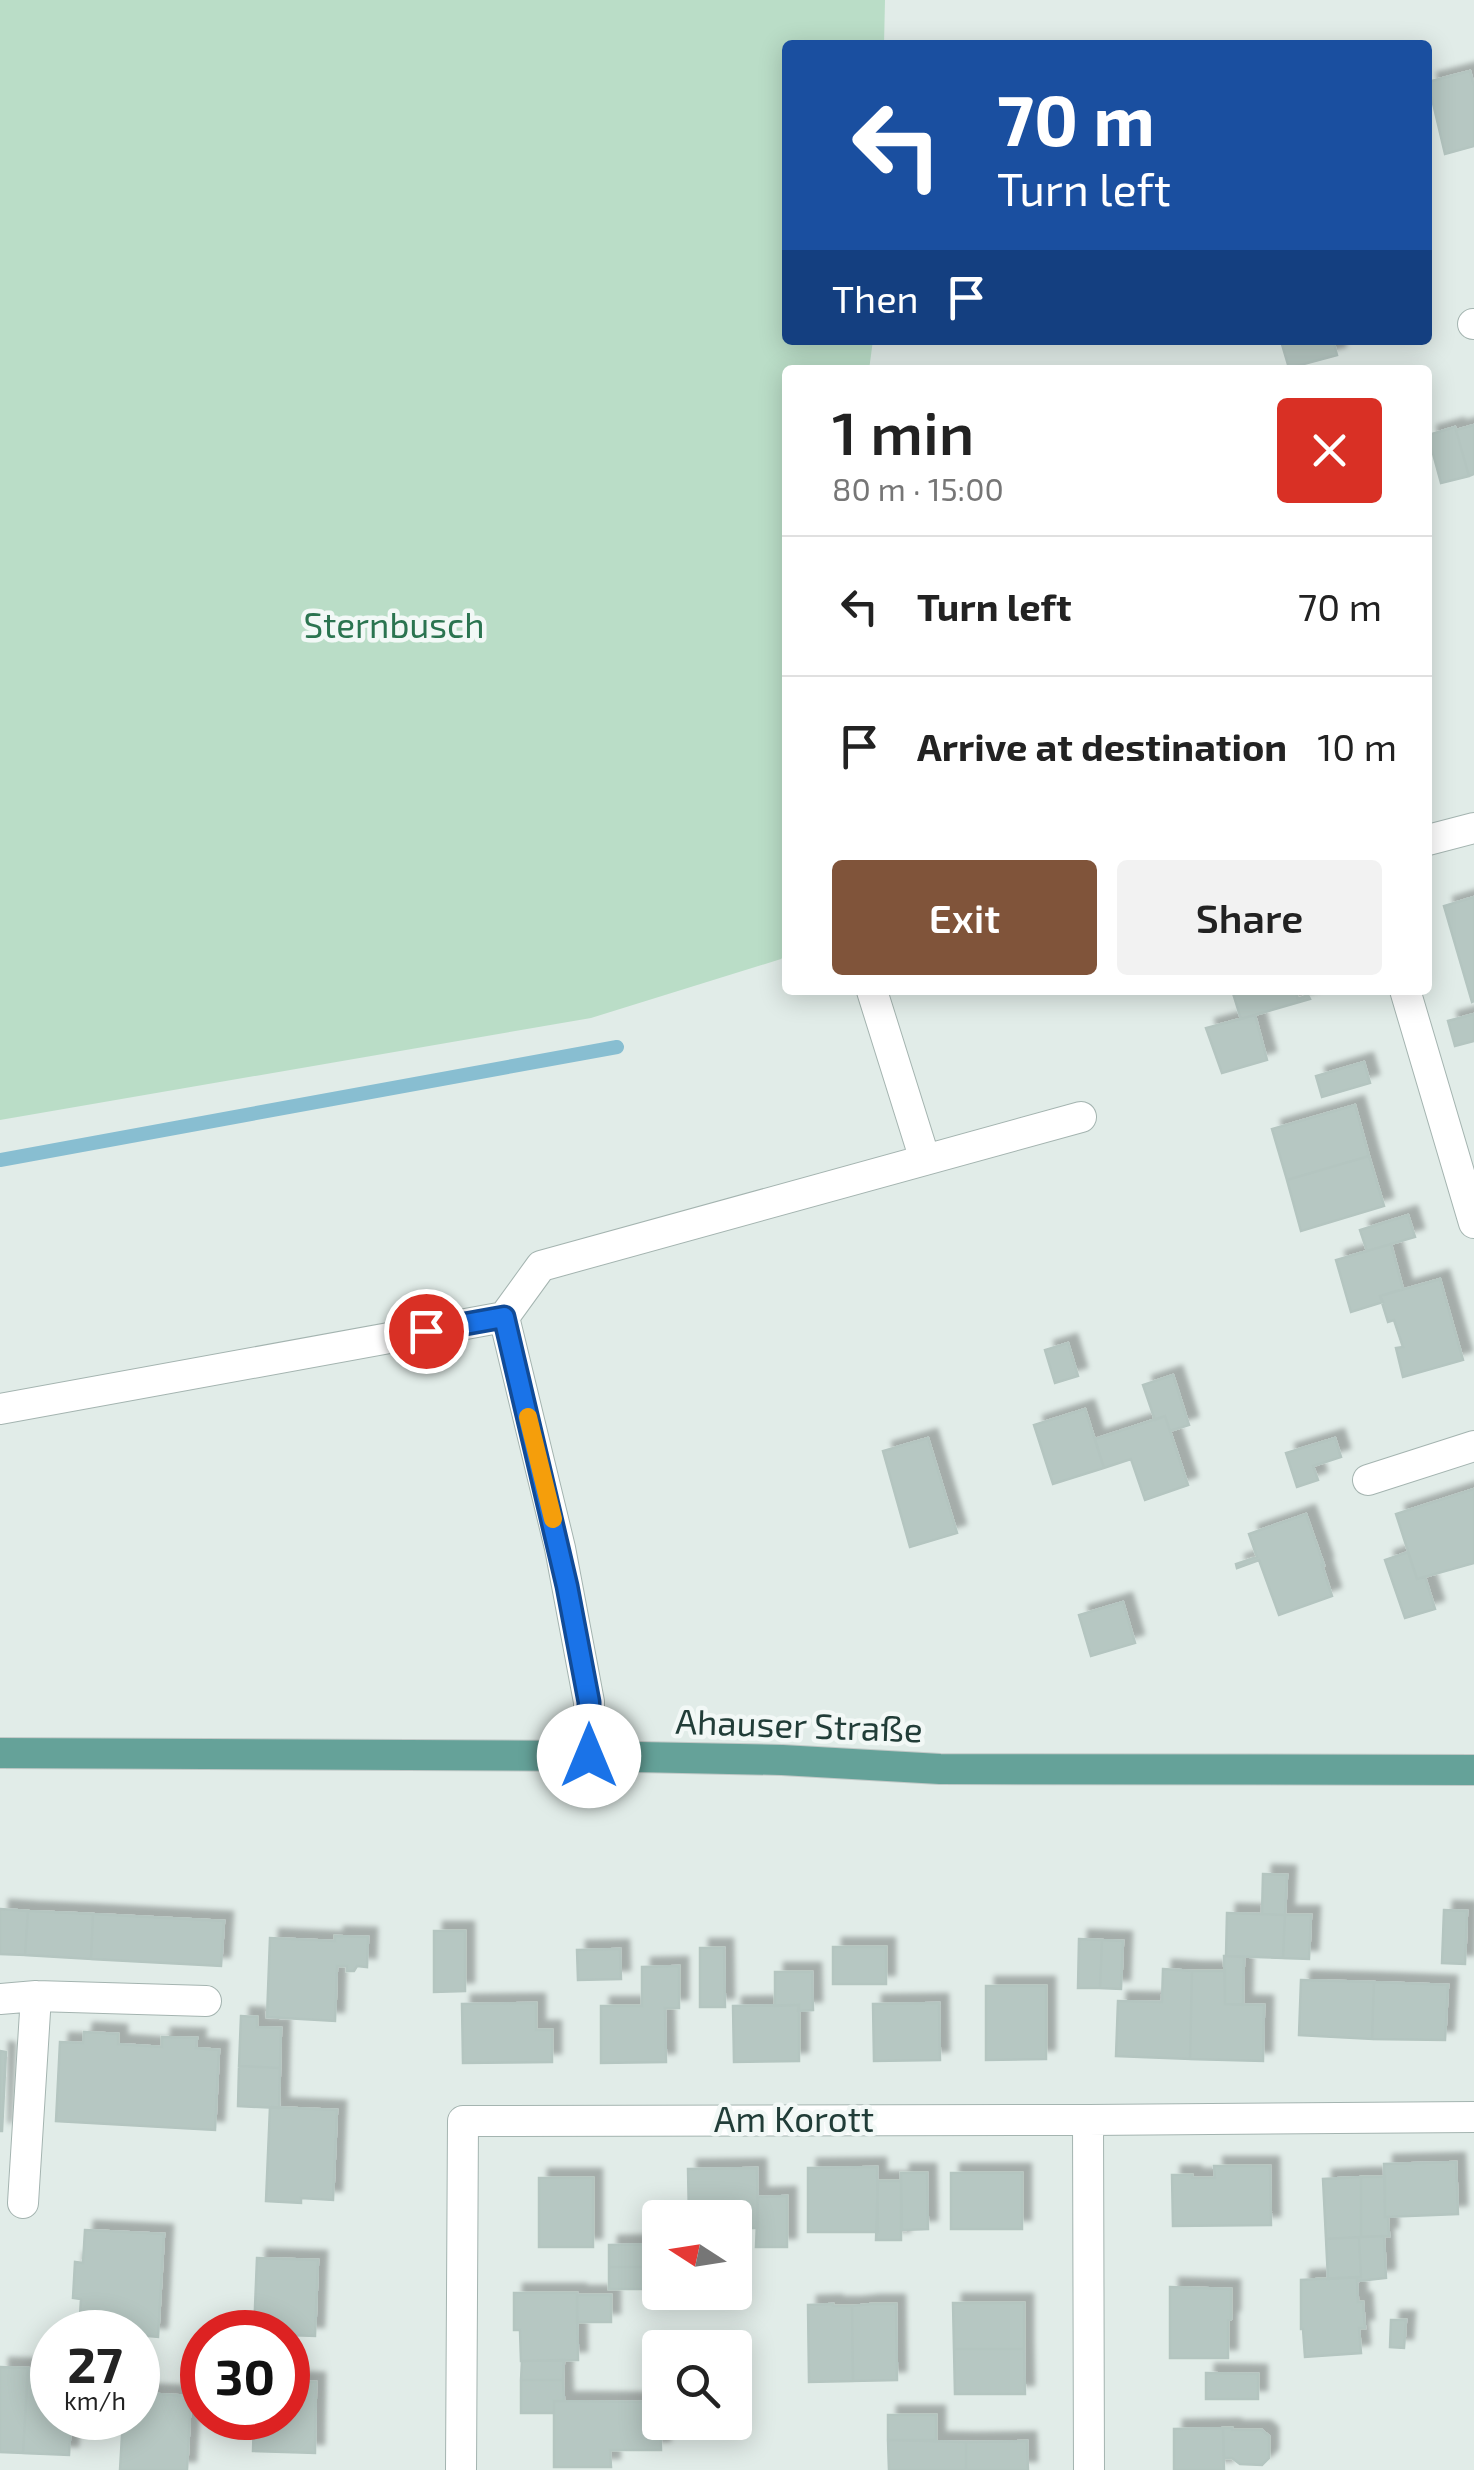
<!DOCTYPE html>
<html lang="en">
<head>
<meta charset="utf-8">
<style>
  :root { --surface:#fff; --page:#f2f2f2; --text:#222; --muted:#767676; --line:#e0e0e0; --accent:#80543a }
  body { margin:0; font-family:"Exo 2",sans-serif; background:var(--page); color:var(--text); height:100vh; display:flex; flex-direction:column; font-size:38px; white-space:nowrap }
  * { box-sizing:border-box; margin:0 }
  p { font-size:32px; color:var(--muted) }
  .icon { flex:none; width:55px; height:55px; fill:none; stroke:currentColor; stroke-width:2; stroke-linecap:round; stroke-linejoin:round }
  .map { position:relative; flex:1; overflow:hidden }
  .panel { position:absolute; left:782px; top:365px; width:650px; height:630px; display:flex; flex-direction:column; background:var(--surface); border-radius:10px; box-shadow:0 5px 25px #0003 }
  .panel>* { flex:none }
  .hud { position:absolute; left:782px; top:40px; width:650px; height:305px; border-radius:10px; box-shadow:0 5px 25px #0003; background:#1a4fa0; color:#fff; overflow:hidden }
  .needle { width:65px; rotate:282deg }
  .buttons { position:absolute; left:642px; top:2200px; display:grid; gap:20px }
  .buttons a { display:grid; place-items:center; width:110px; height:110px; border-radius:10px; background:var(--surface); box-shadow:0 5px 25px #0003; font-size:50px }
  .speed { position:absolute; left:30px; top:2310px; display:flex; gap:20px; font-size:50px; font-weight:700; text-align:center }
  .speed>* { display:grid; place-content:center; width:130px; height:130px; border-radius:50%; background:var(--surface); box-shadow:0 5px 25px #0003; line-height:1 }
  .speed small { font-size:25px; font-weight:400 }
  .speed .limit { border:15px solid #d22; background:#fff; color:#111 }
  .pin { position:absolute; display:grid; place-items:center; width:85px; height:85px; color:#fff; margin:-42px; border:5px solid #fff; border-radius:50%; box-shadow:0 2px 10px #0007 }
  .me { position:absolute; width:110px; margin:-55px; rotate:0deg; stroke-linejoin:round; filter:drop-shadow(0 0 8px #0008) }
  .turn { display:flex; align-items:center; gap:35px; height:210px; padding:0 50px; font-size:45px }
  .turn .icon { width:130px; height:130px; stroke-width:2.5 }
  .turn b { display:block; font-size:70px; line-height:85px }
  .then { display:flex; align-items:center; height:95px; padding:0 50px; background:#0003; gap:20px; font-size:38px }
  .round { display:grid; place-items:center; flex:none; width:105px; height:105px; border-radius:10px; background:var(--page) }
  .summary { display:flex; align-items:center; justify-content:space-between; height:170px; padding:0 50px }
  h1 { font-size:60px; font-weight:600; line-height:75px }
  .primary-button { display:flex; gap:20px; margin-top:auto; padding:20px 50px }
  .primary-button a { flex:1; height:115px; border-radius:10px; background:var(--accent); color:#fff; font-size:40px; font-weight:600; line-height:115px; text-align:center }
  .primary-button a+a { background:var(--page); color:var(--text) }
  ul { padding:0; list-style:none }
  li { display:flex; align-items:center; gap:30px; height:140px; padding:0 50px; border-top:2px solid var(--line) }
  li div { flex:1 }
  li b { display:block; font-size:38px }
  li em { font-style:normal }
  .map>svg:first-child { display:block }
</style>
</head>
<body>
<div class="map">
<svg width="1474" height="2470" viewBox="0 0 1474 2470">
  <defs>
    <filter id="shadow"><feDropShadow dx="9" dy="-9" stdDeviation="2.5" flood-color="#0004"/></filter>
  </defs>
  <rect width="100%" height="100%" fill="#e1ece8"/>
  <path fill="#baddc7" d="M0,0h885l-1,45h-96v295h85l-4,30h-81l-1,584 -6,5 -190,59 -591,102z"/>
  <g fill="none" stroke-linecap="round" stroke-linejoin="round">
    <path stroke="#88bed1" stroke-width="14" d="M0,1160l617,-113"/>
  </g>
  <path fill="#b6c7c2" stroke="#b4c5c0" stroke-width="2.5" filter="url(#shadow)" d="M1470,71l4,15v60l-29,8 -17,-72z
    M1333,340l4,15 -48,13 -8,-27z
    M1474,425v49l-5,2 -13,-46z
    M1455,427l14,49 -28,7 -13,-48z
    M1474,897v104l-2,1 -28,-96z
    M1232,990h63l3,9 10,-4 2,4 -69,20z
    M1474,1014v27l-19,5 -7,-25z
    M1255,1015l12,45 -45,13 -16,-45z
    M1364,1062l6,21 -48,14 -6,-21z
    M1355,1105l14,51 -82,24 -15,-51z
    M1369,1156l15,50 -83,25 -14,-51z
    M1408,1215l7,22 -48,14 -7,-21z
    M1391,1244l12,45 -23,7 3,6 -32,10 -15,-52z
    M1440,1279l23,81 -60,17 -7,-29 7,-1 -9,-27 -6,2 -8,-26z
    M1068,1343l10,33 -23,7 -10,-33z
    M1173,1375l16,50 -19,6 -5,-15 -10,4 -12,-35z
    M1085,1409l19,59 -51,16 -19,-59z
    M1165,1416l23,69 -43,15 -14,-41 -27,9 -9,-29z
    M928,1438l29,95 -47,14 -27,-96z
    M1335,1438l6,19 -28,9 5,14 -21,7 -11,-34z
    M1474,1489v74l-57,16 -21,-65z
    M1306,1514l18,51h-2l10,31 -53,19 -20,-55 -22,8 -1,-4 21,-7 -8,-23z
    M1408,1552l9,27 8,-2 10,32 -30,9 -20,-58z
    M1123,1602l12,41 -44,13 -12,-41z
    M1263,1874l24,1 -2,40 -23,-1z
    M0,1909l28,2 -3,44 -25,-1z
    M1444,1910l23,1 -2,53 -23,-1z
    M28,1911l65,3 -2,45 -66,-4z
    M1227,1913l58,2 -2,43 -57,-2z
    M93,1914l131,7 -3,45 -130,-7z
    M1285,1915h26l-2,44 -26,-1z
    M434,1931h31v60l-31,1z
    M335,1936l33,1 -1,30 -10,-1 -3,5h-7v-5h-10l-2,55 -68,-4 3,-79 65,3z
    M1079,1939l23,1 -2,48h-22z
    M1102,1940l21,1 -2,48 -21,-1z
    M833,1947h53v37h-53z
    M700,1948h24l1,59h-25z
    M620,1949l1,30 -43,1 -1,-30z
    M1224,1956l20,1 -1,48 -18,-1z
    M679,1966v42h-14l1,54 -65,1v-57h41v-39z
    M1163,1969l29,2 -2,88 -74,-3 2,-55 44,1z
    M1192,1971h33v33l39,1 -1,56 -73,-2z
    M775,1972h37l1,38 -15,1 1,-6 -24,1z
    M1301,1980l73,2 -2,57 -73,-4z
    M1374,1982l74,3 -3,55 -73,-1z
    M986,1986h60v73l-60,1z
    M536,2003v27h16v32l-89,1 -1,-59z
    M939,2003l1,57 -66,1 -1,-57z
    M799,2005v56l-65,1 -1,-56z
    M241,2016l16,1v10l24,1 -1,40 -41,-2z
    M84,2032l34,2v10l44,3v-10l35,1 -1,10 23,2 -4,80 -159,-9 4,-79 23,1z
    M0,2051l6,1 -4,79h-2z
    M239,2066l41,2 -1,40 -41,-2z
    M270,2107l67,3 -4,90 -32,-2v5l-35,-2z
    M1456,2162l2,52 -73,3 -1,-53z
    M1214,2166h56l1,59 -98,1 -1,-51h20v3h23z
    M877,2167l1,65h-70v-64z
    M757,2168l1,60h-23v-10h-46l-1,-49z
    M901,2173h26l1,56 -26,1z
    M951,2173h71v56h-71z
    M1361,2177v60l-35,2 -3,-60z
    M1361,2177h24v40h3l1,19 -28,1z
    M539,2178h54v69h-54z
    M878,2181h23v59h-25z
    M787,2196v51h-31l2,-50z
    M85,2230l79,4 -6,103 -20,-2v-3h-59l2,-33 -8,-1 2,-36 8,1z
    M1384,2236l2,42 -29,3v-4h4l-2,-40z
    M1359,2237l2,40 -33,2 -2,-40z
    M660,2244v23h-51v-22z
    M257,2258l61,2 -3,76 -27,-1v-3h-34z
    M609,2267h51v22h-51z
    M1357,2277l1,25h5l2,26h-6l2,25 -56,4 -2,-28h-2v-49z
    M1170,2287l61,2v30l-3,1v38h-58z
    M514,2293h63l1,67 -57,1 -1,-31h-6z
    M577,2295h34v27h-34z
    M953,2303h71v46h-70z
    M833,2304v2h19l1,75 -44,1 -1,-77z
    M871,2304h25l1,76 -44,1 -1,-75z
    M1391,2320h15l-2,28 -14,-1z
    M954,2349h70l1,45h-70z
    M564,2360l-1,20h-42l1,-19z
    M0,2367l28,1 -5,85 -23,-1z
    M28,2368l24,1v49h19l-2,37 -46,-2z
    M1206,2373l52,1v25h-52z
    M521,2380h42l1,21h-10v12h-33z
    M288,2381l28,1 -1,71 -62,-2 1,-33h34z
    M138,2393l53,3 -4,74h-67l3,-52h15z
    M554,2401l106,1 1,48h-51l1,17h-57z
    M888,2415h48v25h-48z
    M1223,2428h9v2h30l7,6v22l-7,7 -22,-1 -8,-6h-8z
    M1223,2428l1,42h-50v-41z
    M888,2440l78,2v28h-77z
    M1027,2441l1,29h-62v-28z"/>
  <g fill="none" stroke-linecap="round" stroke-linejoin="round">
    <g stroke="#a4b4b0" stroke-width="32">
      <path id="minor" d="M1473,324h1
        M1428,840l46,-12
        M1405,990l69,233
        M872,991l53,169
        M504,1317l56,231 29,154v54
        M0,1409l504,-92 37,-51 540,-149
        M1368,1480l106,-34
        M0,1999l36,-3 170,5
        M1088,2120l1,350
        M23,2203l13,-207
        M461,2470l2,-349 625,-1 386,-3"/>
    </g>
    <g stroke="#c1c9c7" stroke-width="32">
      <path id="major" d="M0,1753l589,3 193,4 158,9 534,1"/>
    </g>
    <use href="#minor" stroke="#fff" stroke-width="30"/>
    <use href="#major" stroke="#65a299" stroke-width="30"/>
  </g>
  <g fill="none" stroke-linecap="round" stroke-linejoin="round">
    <g stroke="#114b97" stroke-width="25">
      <path id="route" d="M426,1331l78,-14 63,269 22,116v54"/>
    </g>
    <use href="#route" stroke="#1a73e8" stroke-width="18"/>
    <path stroke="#f59e0b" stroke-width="18" d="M528,1417l25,102"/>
  </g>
  <g text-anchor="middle" stroke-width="9" stroke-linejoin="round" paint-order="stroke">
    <g font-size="35" fill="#2b7450" stroke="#f2f8f6">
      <text x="394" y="638">Sternbusch</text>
    </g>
    <g font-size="35" fill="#213d38" stroke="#f2f8f6">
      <text transform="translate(799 1726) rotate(2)" y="12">Ahauser Straße</text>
      <text x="794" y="2132">Am Korott</text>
    </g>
  </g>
</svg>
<div class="buttons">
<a><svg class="needle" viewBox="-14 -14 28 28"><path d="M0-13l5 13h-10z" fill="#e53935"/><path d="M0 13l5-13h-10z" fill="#767676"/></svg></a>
<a><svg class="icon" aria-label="search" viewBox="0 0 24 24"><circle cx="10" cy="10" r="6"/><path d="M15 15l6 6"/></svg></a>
</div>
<div class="speed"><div>27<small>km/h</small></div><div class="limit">30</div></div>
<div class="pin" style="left:426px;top:1331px;background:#d93025"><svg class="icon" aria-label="arrive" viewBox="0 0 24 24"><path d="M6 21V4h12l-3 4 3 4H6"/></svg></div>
<svg class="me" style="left:589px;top:1756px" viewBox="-20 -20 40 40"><circle r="19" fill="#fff"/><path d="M0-13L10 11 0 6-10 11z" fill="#1a73e8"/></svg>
<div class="hud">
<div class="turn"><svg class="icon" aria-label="left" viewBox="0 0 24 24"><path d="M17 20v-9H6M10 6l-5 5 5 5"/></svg><div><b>70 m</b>Turn left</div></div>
<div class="then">Then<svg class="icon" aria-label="arrive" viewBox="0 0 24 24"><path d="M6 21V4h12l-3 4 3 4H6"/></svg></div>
</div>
<section class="panel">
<div class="summary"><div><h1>1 min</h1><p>80 m · 15:00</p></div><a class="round" style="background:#d93025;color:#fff"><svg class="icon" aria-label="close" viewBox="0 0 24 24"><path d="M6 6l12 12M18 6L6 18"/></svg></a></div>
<ul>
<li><svg class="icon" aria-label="left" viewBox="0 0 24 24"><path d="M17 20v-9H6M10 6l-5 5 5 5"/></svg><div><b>Turn left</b></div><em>70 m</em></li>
<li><svg class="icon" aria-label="arrive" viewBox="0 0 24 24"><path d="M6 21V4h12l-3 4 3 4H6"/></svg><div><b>Arrive at destination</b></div><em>10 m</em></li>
</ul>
<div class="primary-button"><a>Exit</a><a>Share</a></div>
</section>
</div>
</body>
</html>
